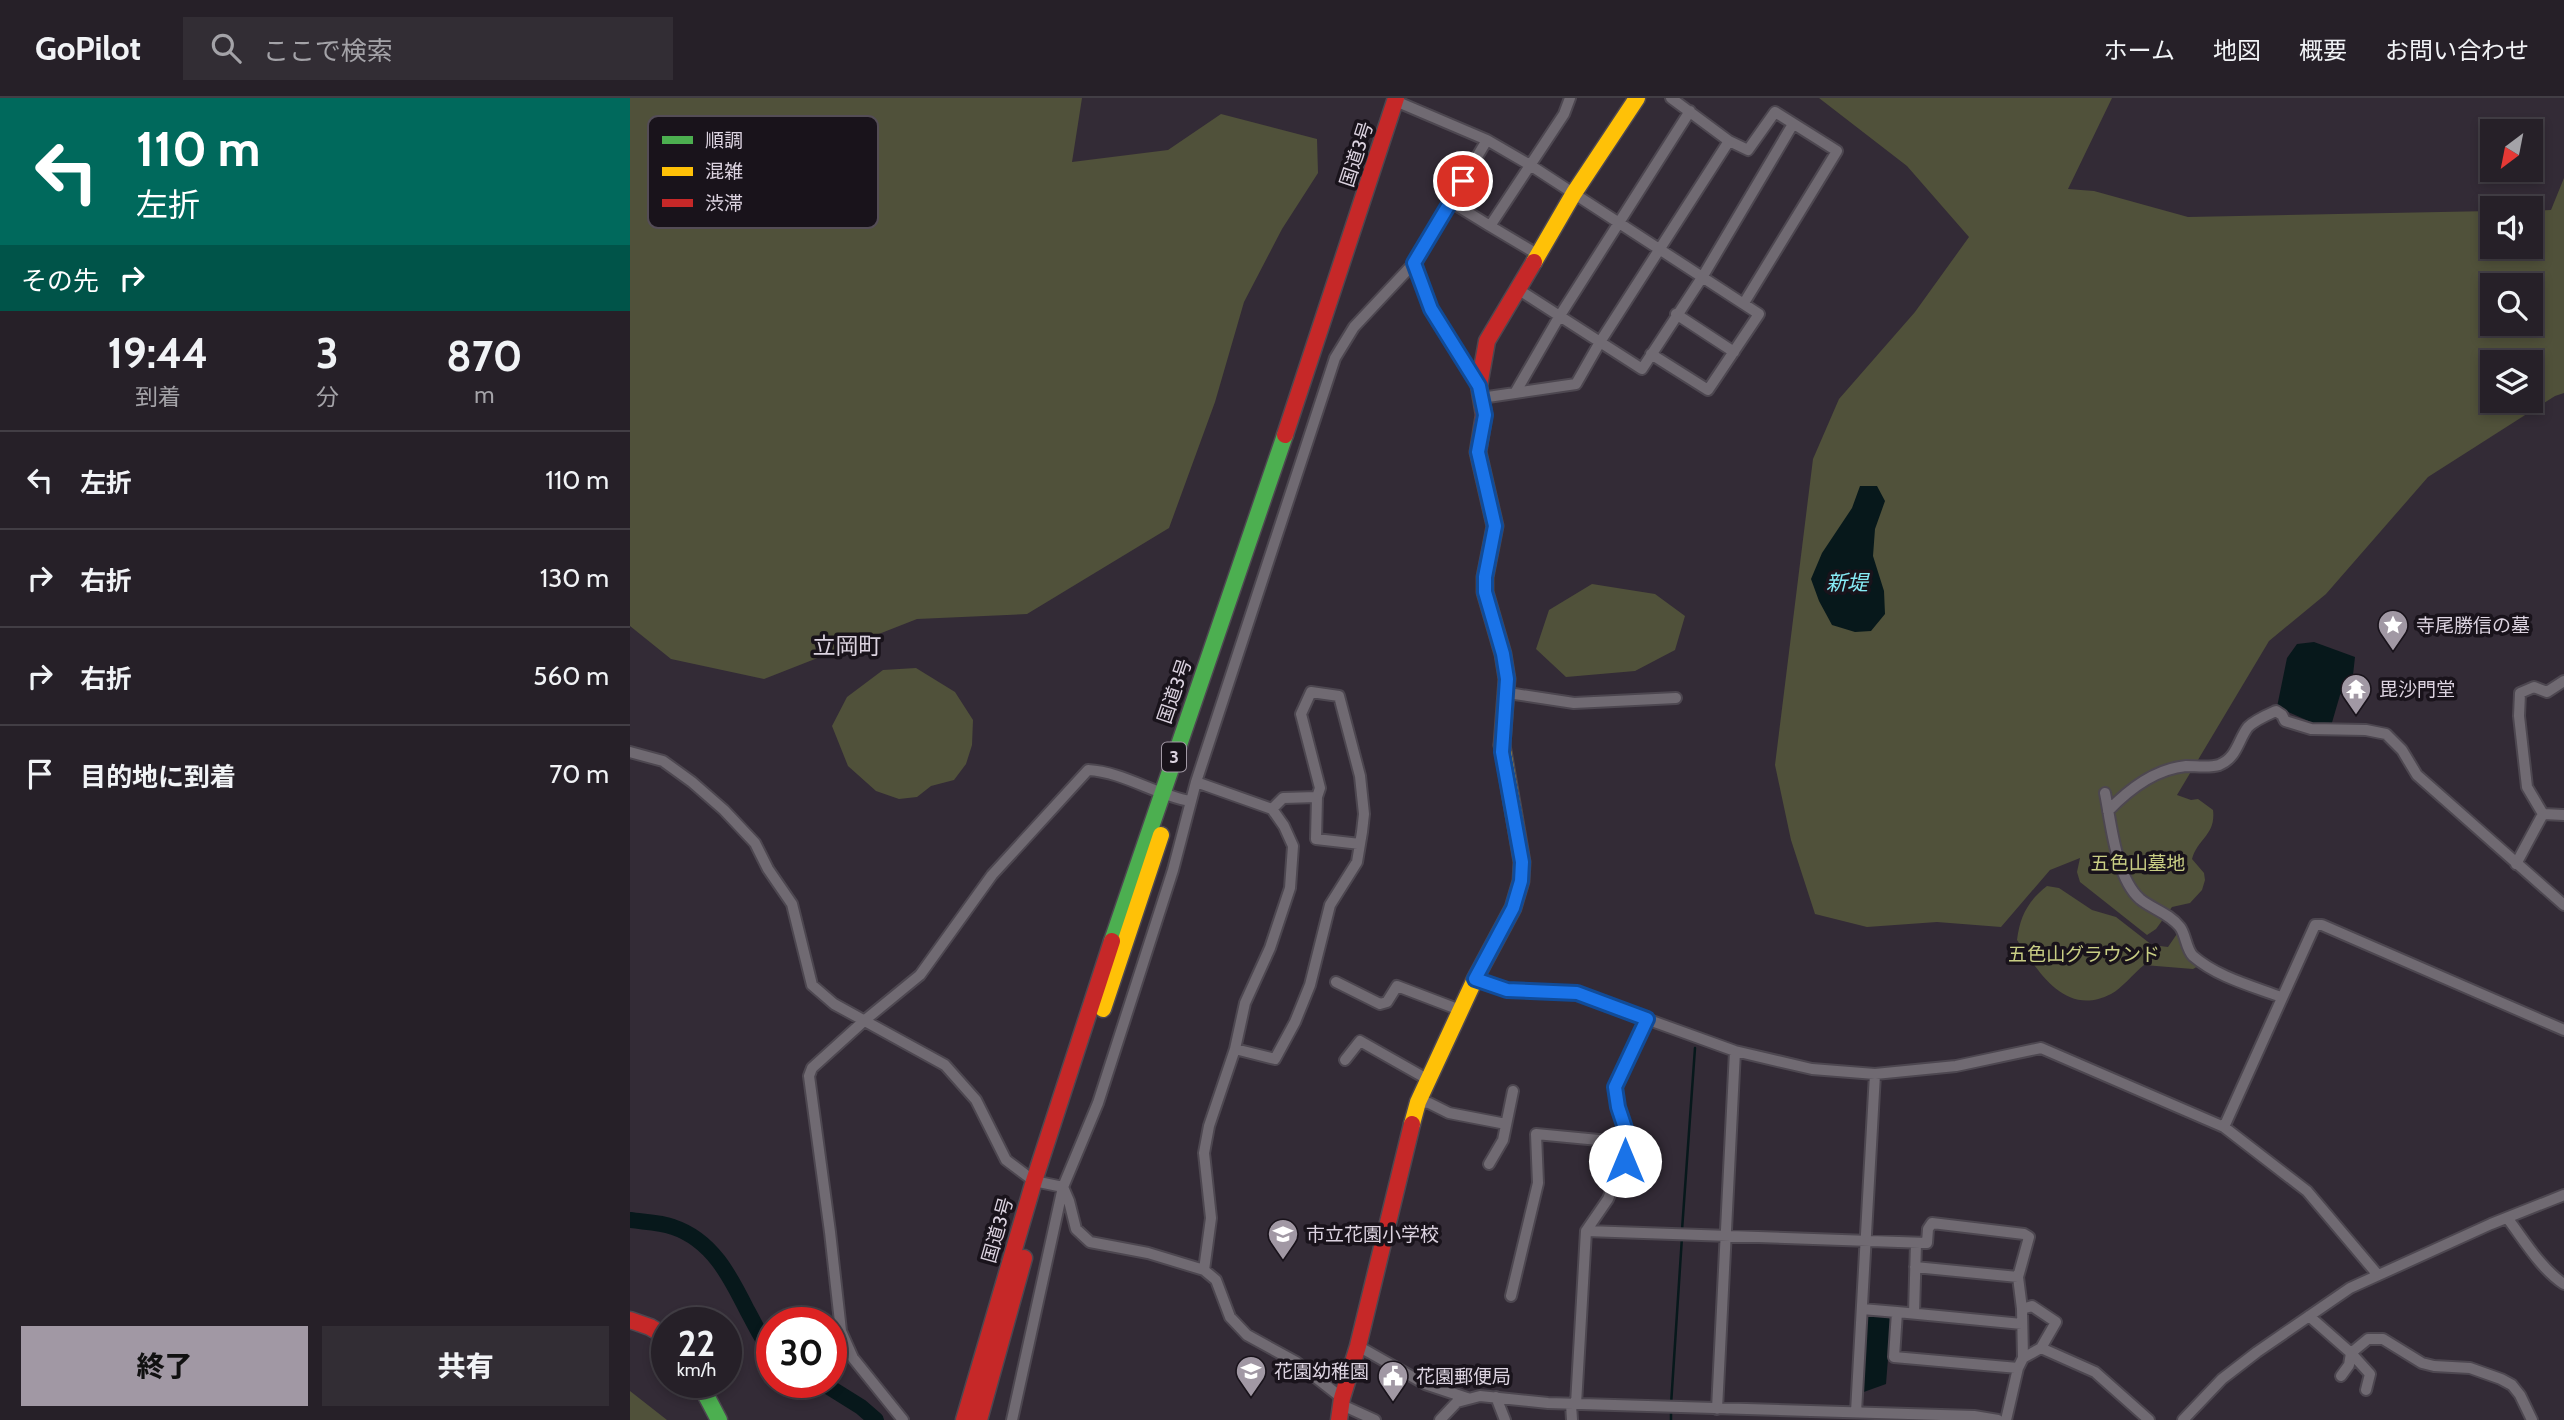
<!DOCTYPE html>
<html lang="ja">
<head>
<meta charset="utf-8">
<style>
  :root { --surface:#262028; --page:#322d34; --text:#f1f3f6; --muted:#a4a3a8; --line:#423e45; --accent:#a198a4 }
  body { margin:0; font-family:Cabin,"Noto Sans JP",sans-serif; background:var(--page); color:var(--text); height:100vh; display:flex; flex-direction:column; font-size:26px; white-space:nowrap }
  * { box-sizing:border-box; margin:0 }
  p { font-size:23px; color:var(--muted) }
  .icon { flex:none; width:38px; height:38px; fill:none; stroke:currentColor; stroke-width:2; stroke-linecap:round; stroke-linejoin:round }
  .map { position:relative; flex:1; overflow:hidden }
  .details { display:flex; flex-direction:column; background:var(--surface); width:630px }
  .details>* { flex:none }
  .top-card { background:#00695c; color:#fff; overflow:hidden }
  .needle { width:46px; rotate:212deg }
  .controls { position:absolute; left:1850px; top:21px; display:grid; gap:14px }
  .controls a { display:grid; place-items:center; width:63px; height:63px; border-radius:0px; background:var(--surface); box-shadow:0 4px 10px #0003,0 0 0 2px var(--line); font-size:35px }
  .speed { position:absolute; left:21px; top:1209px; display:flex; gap:14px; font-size:35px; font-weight:700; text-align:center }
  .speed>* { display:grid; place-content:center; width:91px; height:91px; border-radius:50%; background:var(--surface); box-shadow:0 4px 10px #0003,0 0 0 2px var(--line); line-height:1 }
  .speed small { font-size:18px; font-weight:400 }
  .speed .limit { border:10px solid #d22; background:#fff; color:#111 }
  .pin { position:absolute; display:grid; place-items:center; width:60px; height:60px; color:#fff; margin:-30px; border:4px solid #fff; border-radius:50%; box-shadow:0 2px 7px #0007 }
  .me { position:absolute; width:77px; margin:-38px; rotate:0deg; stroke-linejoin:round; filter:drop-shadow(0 0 5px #0008) }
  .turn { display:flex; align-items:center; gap:24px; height:147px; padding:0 21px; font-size:32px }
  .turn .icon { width:91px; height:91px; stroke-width:2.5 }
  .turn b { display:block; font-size:49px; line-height:60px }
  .then { display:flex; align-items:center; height:66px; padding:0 21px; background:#0003; gap:14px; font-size:26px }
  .eta { display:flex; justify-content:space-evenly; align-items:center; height:119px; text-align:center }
  .eta b { font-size:42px; font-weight:800; line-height:49px }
  .cta { display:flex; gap:14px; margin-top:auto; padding:14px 21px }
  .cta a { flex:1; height:80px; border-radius:0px; background:var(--accent); color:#111; font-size:28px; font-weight:800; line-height:80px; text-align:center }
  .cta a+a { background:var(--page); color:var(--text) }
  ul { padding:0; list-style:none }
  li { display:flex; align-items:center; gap:21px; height:98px; padding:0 21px; border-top:2px solid var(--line) }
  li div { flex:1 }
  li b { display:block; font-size:26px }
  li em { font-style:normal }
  header { display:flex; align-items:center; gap:42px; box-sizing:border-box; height:98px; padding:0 35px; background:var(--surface); border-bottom:2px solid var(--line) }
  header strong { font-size:33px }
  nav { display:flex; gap:38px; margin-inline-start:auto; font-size:24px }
  .search { width:490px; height:63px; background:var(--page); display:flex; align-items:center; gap:18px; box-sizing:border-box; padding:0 24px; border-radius:0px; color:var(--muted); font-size:26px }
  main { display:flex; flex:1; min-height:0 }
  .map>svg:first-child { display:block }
</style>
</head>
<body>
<header>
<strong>GoPilot</strong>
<div class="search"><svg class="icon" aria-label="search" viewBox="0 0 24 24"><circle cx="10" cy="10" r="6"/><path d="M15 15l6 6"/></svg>ここで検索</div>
<nav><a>ホーム</a><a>地図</a><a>概要</a><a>お問い合わせ</a></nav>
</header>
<main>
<section class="details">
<div class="top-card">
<div class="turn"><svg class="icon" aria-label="left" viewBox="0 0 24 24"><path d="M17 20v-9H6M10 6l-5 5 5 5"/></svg><div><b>110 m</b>左折</div></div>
<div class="then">その先<svg class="icon" aria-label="right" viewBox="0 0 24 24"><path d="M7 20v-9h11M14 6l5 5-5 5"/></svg></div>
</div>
<div class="eta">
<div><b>19:44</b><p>到着</p></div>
<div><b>3</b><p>分</p></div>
<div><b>870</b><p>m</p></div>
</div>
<ul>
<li><svg class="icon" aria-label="left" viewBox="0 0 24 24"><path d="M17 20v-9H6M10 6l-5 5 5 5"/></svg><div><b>左折</b></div><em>110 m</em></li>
<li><svg class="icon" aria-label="right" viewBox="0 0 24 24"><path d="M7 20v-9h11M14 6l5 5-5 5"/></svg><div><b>右折</b></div><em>130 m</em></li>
<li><svg class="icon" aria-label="right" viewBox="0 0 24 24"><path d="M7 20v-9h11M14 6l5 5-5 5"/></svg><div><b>右折</b></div><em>560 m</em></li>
<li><svg class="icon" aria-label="arrive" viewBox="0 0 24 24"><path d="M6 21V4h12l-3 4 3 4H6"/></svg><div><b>目的地に到着</b></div><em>70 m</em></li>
</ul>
<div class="cta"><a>終了</a><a>共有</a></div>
</section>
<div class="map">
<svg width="1934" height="1322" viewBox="0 0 1934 1322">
  <rect width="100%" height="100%" fill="#332b36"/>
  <path fill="#50513a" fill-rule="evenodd" d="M0,0h452l-10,64 96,-12 53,-36 96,25 1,34 -36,56 -38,73 -29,100 -46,126 -142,86 -110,5 -153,60 -93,-20 -41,-33z
    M1189,0h293l-44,91 26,2 94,26 304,-6v36h38l1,-36 20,-1 13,-32v215l-9,3 -127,81 -102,117 -57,47 -92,154 14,5 7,-1 15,11c3,25 -15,28 -21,49l12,14 1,7 -3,10 -12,13 -18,4 -16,22 -9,6 -67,-53 -3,-10 3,-14 -30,12 -49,57 -64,-5 -70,5 -52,-13 -24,-74 -16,-75 38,-306 26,-60 76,-87 54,-75 -62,-71zM1862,187h38v39h-38zM1862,264h38v39h-38z
    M962,486l63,10 30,22 -10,34 -40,21 -69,6 -30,-28 13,-39z
    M286,570l39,24 18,28 -1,25 -6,19 -12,16 -23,6 -14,11 -18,2 -23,-8 -28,-25 -16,-40 15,-29 36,-27z
    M1417,788l12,2 33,22 24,7 36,28 16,2 13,-19 10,26 13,9 -11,6 -49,-4c-11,9 -22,23 -33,29 -46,24 -73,-23 -94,-54 3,-24 11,-39 30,-54z
    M0,1293l37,29h-37z"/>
  <path fill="#07181b" d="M1230,388h17l8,15 -10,28 -2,27 11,35 1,23 -14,17 -16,1 -23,-7 -13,-24 -8,-22 11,-26 30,-45z
    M1684,544l41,15 -2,18 -13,20 -9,31 -18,-3 -36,-16 10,-49 10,-14z
    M1235,1217l23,2 3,3 -5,64 -25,9z"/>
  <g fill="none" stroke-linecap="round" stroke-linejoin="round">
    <path stroke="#07181b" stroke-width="2.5" d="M1052,1132l13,-182
      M1041,1307l11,-168
      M1041,1322v-9"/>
    <path stroke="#07181b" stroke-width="16" d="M0,1122c14,2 30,2 43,7 39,13 57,49 74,83 8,14 14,29 25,42
      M191,1284l40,25 15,13"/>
    <g stroke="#4d4750" stroke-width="14">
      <path id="street" d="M1041,0l58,43 19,9 27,-38 62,39 -93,152
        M763,2l94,40 43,25 229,149 -51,76 -57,-36
        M821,104l39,24
        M907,156l-47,-28 74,-112 6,-16
        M784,165l17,46 48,77
        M886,190l126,81 61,-93 90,-152
        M1046,216l58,38
        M885,295l44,-76 131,-206
        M851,300l95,-14 24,-42 129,-201
        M878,595l66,10 102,-5
        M0,654l33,9 29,21 32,28 31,33 13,26 24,35 20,81 22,19 111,61 31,35 30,60 28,21 29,6
        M566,684l76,27 12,17 9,20 -3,42 -20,60 -25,55 -10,46 -26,77 -5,27 7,65 -7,52
        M1475,695c6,30 11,85 35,106 12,10 29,14 40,28 6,8 6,22 13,29 24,21 59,30 88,41
        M642,711l11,-11 34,-1
        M1478,713c21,-22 47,-42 78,-45 10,0 24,2 33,-1 18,-7 19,-25 29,-38 7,-7 19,-12 28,-16l6,4 3,6 26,8 55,1 20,4 16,16 15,25 147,130
        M1913,716l21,1
        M1886,766l27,-50 -16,-27 -8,-71 1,-23 14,-6 13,5 17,-11
        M845,881l32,11 70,4 158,57 77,18 63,5 81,-8 85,-18 183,79 83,64 71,84
        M706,884l44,22 7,-2 10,-16 63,24
        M605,951l40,10 20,-37 15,-37 20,-80 27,-43 5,-30 2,-18 -4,-38 -21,-80 -28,-4 -10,22 19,74 -3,9 -1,42 44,5
        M715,962l15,-19 67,38
        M788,1004l11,1 20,10 57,11
        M1594,1029l91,-202h7l242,105
        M859,1066l14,-24 10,-49
        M433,1089l6,14 7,28 14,13 58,11 56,17 12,10 14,37 17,18 49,27 46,36
        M1878,1121c16,21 33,50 56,65
        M956,1133l22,-32 22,-56 -12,-36 -3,-20 32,-68
        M1285,1169l103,10
        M881,1198l27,-113 -2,-49 94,9
        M1232,1211l35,3
        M1392,1211l10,-3 24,16 -15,26 -18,10
        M1284,1215l2,-70
        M1679,1218l42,37 17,-14h15l39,24 12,3 36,2 31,11 11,6 8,10 12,25
        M728,1248l67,38 42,14
        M1411,1250l54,24 54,48
        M1388,1270l-124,-11 3,-45 125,12
        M1711,1278l8,-11 2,-12 19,21 -4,16
        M866,1299l9,23
        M941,1306l1,16
        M946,1306l10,-173 341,12 1,-14 4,-6 92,11 5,3 -11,40 4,32 1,49 -5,10 -12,52
        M712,1307l33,15
        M1087,1311l18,-358
        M1226,1314l19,-338
        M273,1322l-50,-62 -12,-27 -11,-99 -21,-156 3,-8 53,-48 55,-45 72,-100 96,-105c36,2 67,25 102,31
        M382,1322l51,-233 35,-84 75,-233 23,-88 139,-424 19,-31 60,-64 73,-123
        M810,1322l17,-18 23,-6 68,7 426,13 24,4
        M1553,1322l39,-41 35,-27 93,-64 141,-64 73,-29"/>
    </g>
    <g stroke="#4d4750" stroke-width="19">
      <path id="fast" d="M482,843l173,-506
        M69,1284l20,38"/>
    </g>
    <g stroke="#4d4750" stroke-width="19">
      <path id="slow" d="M904,164l40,-69 63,-95
        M473,911l58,-174
        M782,1026l6,-22 57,-123 38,-71 8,-27 1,-19 -20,-117"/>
    </g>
    <g stroke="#4d4750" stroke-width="19">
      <path id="jam" d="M655,337l111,-337
        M872,647l5,-66 -4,-25 -18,-62v-15l10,-51 -17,-74 6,-37 -5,-29 8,-45 47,-79
        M0,1222l20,7 17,10
        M334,1322l70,-239 78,-240
        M349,1322l45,-162
        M709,1322l3,-22 16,-52 54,-222"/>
    </g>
    <use href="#street" stroke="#706a72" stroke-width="10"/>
    <use href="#fast" stroke="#4caf50" stroke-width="16"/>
    <use href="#slow" stroke="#ffc107" stroke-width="16"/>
    <use href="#jam" stroke="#c62828" stroke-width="16"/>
  </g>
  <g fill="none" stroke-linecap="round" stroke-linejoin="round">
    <g stroke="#114b97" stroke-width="18">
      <path id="route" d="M833,83l-49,82 17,46 48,77 6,29 -7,37 17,74 -10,51v15l18,62 4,25 -5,73 20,110 -1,19 -8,27 -38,71 32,11 70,3 70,26 -32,68 3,20 12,36 -5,18"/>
    </g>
    <use href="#route" stroke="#1a73e8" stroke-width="12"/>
  </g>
  <defs>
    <g id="sight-pin" transform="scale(1.575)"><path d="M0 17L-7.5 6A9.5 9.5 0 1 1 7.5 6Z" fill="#a198a4" stroke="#19131b"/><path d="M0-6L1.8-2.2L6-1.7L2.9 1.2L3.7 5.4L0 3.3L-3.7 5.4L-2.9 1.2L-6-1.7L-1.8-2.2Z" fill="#fff"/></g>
    <g id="temple-pin" transform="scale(1.575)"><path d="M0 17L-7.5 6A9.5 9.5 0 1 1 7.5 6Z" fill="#a198a4" stroke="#19131b"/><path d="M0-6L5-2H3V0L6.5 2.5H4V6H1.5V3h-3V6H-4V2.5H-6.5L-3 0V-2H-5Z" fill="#fff"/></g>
    <g id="school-pin" transform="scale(1.575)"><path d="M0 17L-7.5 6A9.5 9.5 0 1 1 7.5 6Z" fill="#a198a4" stroke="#19131b"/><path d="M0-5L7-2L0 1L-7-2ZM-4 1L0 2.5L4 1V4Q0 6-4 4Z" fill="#fff"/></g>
    <g id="civic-pin" transform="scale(1.575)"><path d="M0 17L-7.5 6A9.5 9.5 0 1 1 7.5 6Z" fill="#a198a4" stroke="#19131b"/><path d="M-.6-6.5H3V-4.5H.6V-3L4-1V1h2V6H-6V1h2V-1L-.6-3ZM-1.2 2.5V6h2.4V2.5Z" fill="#fff"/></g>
  </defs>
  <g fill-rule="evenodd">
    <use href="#sight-pin" x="1763" y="527"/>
    <use href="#temple-pin" x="1726" y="591"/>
    <use href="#school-pin" x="653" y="1136"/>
    <use href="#school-pin" x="621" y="1273"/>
    <use href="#civic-pin" x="763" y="1278"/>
  </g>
  <g text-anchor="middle" stroke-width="7" stroke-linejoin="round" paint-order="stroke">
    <rect fill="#19131b" stroke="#a299a5" stroke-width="2" x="532" y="644.5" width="24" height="29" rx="5"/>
    <g font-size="18" font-weight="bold" fill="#dcd3e0">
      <text x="544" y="665">3</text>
    </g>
    <g font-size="19" fill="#dcd3e0" stroke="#19131b">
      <text transform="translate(726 56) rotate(-72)" y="7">国道3号</text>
      <text transform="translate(544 593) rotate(-71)" y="7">国道3号</text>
      <text transform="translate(367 1132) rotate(-74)" y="7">国道3号</text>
    </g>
    <g font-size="19" fill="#dcd3e0" stroke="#19131b" text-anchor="start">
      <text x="1786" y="534">寺尾勝信の墓</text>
      <text x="1749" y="598">毘沙門堂</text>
      <text x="676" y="1143">市立花園小学校</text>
      <text x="644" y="1280">花園幼稚園</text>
      <text x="786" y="1285">花園郵便局</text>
    </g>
    <g font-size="19" fill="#c9ce84" stroke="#19131b">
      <text x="1508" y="772">五色山墓地</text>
      <text x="1454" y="863">五色山グラウンド</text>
    </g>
    <g font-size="21" font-style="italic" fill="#87ebf6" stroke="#19131b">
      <text x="1217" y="492">新堤</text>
    </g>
    <g font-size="23" fill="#dcd3e0" stroke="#19131b">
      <text x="217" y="556">立岡町</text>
    </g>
  </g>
  <rect x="18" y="18" width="230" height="112" rx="10" fill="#19131b" stroke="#544d56" stroke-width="2"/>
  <rect x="32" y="38" width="31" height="8" fill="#4caf50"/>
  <rect x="32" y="69" width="31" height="9" fill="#ffc107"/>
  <rect x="32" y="101" width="31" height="8" fill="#c62828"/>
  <g font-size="19" fill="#dcd3e0">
    <text x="75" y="49">順調</text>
    <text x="75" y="80">混雑</text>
    <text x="75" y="112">渋滞</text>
  </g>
</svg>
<div class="controls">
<a><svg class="needle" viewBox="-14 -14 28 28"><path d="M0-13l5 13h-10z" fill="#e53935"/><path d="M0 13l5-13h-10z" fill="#a4a3a8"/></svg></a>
<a><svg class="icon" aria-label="sound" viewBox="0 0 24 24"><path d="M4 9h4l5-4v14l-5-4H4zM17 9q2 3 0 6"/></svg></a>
<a><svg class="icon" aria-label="search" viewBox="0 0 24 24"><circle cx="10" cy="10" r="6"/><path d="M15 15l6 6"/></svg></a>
<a><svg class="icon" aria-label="layers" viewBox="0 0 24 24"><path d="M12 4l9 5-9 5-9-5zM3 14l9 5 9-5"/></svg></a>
</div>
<div class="speed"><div>22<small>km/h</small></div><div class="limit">30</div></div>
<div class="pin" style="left:833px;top:83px;background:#d93025"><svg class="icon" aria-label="arrive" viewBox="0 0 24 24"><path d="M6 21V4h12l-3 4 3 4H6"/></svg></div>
<svg class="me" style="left:995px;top:1063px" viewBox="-20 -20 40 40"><circle r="19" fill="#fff"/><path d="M0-13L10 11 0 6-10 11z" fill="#1a73e8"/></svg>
</div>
</main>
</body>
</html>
